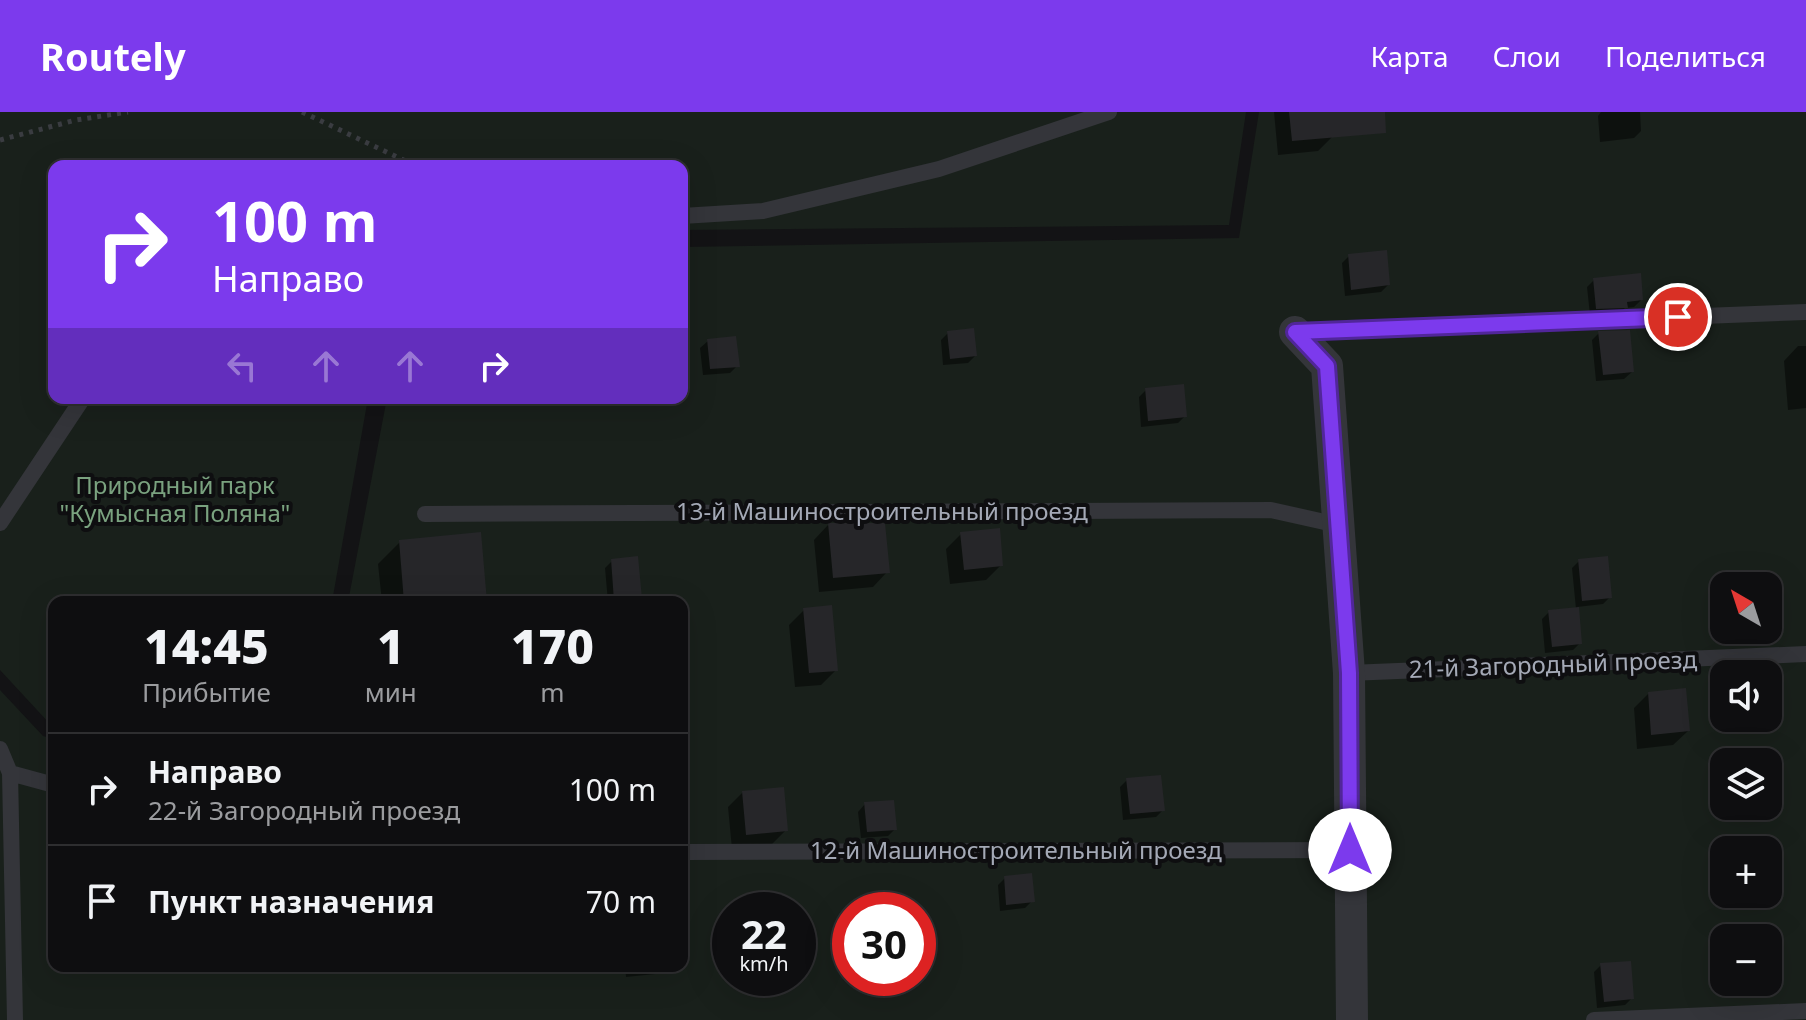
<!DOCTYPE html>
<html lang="ru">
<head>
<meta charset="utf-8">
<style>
  :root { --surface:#0e0e10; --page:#1c1c1e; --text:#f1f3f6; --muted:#9b9c9f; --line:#2e2e30; --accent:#7c3aed }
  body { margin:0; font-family:"Noto Sans",sans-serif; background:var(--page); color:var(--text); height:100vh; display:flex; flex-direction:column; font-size:30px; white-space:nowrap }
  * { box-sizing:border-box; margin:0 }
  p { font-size:26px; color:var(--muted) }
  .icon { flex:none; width:44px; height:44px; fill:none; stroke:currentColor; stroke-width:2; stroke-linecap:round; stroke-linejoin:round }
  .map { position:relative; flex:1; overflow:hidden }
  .sheet { position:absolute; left:48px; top:484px; width:640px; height:376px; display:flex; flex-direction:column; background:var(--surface); border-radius:16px; box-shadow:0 8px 32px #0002,0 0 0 2px var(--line) }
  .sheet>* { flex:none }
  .hud { position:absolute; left:48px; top:48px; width:640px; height:244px; border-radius:16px; box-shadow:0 8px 32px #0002,0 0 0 2px var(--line); background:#7c3aed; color:#fff; overflow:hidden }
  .needle { width:52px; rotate:321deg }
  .controls { position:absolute; left:1710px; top:460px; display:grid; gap:16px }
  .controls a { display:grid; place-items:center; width:72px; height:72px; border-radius:16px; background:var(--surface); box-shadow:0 8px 32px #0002,0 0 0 2px var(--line); font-size:40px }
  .speed { position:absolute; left:712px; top:780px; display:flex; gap:16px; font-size:40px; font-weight:700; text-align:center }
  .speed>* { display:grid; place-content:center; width:104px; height:104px; border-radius:50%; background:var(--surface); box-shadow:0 8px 32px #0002,0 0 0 2px var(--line); line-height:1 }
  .speed small { font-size:20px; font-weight:400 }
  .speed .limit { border:12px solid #d22; background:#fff; color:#111 }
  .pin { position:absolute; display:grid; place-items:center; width:68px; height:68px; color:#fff; margin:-34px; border:4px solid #fff; border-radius:50%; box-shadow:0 2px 8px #0007 }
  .me { position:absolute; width:88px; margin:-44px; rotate:0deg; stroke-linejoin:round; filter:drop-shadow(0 0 6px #0008) }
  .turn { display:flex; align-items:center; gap:28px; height:168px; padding:0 32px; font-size:36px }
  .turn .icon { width:104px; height:104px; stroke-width:2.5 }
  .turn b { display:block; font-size:56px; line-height:68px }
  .lanes { display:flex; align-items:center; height:76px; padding:0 32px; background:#0003; justify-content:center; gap:40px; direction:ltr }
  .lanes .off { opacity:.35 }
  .eta { display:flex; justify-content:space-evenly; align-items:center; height:136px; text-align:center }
  .eta b { font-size:48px; font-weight:800; line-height:56px }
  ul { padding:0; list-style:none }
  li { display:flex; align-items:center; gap:24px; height:112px; padding:0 32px; border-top:2px solid var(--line) }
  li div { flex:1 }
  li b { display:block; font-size:30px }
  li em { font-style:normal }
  header { display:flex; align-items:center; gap:48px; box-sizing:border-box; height:112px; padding:0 40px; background:var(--accent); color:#fff }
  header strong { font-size:38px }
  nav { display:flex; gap:44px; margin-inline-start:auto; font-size:28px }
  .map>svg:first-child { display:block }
</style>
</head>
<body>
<header>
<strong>Routely</strong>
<nav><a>Карта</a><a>Слои</a><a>Поделиться</a></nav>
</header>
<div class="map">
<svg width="1806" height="908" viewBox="0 0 1806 908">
  <rect width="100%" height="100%" fill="#131315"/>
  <path fill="#19201b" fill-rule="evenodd" d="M0,0h1246l-17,113 -547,5v-64h-628v232h314l-36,204h-278v123l-4,-1 -50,-54z
    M1259,0h547v908h-1806v-330l43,46 11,3v227h628v-364h-334l39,-204h295v-151l557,-9zM1724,474h44v44h-44zM1724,562h44v44h-44zM1724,650h44v44h-44zM1724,738h44v44h-44zM730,798h68v68h-68zM850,798h68v68h-68zM1724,826h44v44h-44z"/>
  <path fill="#0007" d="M1274,0h56l2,25 -14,14 -40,4z
    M1601,0h39l1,19 -7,7 -34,4 -2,-26z
    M1349,144l39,29 -7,7 -36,4 -3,-33z
    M1594,168l47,20 -7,7 -9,1 -7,6 -28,1 -3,-28z
    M948,221l27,23 -7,7 -25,2 -2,-25z
    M1599,221l33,39 -8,7 -28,2 -4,-41z
    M708,229l29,25 -7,7 -27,2 -3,-27z
    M1798,234h8v62l-18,2 -4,-49z
    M1146,278l39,26 -7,7 -37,4 -2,-30z
    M828,413l59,47 -14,15 -54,5 -5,-52z
    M961,422l40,31 -15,15 -36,4 -4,-35z
    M400,430l85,60h-103l-4,-38z
    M612,449l28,37 -4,4h-28l-3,-34z
    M1579,449l31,36 -7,7 -26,3 3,36 -7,7 -28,3 -3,-34 7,-7 27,-3 -4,-41z
    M804,498l32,60 -15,15 -26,2 -6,-62z
    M1649,581l39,38 -15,14 -36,4 -3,-41z
    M1127,668l36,30 -7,7 -33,3 -3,-33z
    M743,680l43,38 -15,15 -39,4 -4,-42z
    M865,692l30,25 -7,7 -27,2 -3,-26z
    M1005,766l27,23 -7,7 -25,3 -2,-26z
    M1601,853l31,33 -7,7 -28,3 -3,-36z
    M625,854h48l-8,7 -39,4z"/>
  <path fill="#262629" d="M1289,0h96l1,21 -94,8z
    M1387,138l3,35 -39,5 -3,-36z
    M1641,161l2,27 -16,2 1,6 -32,1 -3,-31z
    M974,216l3,28 -27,3 -3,-28z
    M1630,218l4,42 -31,3 -5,-44z
    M736,224l4,31 -30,2 -3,-30z
    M1184,272l3,33 -39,4 -3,-33z
    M828,411h57l5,50 -57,5z
    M1000,416l3,38 -39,4 -4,-38z
    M481,420l6,70h-83l-5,-62z
    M638,444l4,43 -28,2 -3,-42z
    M1608,444l4,42 -30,3 -4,-42z
    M832,493l6,66 -29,2 -6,-65z
    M1579,495l3,37 -30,3 -4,-37z
    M1686,576l4,43 -39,4 -3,-43z
    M1161,663l4,36 -35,3 -4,-36z
    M784,675l4,44 -42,4 -4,-44z
    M894,688l3,30 -30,2 -3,-30z
    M1032,761l3,29 -29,3 -2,-29z
    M1631,849l3,38 -30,3 -4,-39z"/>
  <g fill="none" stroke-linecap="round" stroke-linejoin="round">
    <path stroke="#3a3c41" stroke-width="5" stroke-dasharray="4 6" stroke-linecap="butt" d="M302,0l114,54
      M0,28l76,-20 52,-8"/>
    <path stroke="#34353a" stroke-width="16" d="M682,104l81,-5 176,-42 170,-57
      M1297,220l509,-20
      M425,402l846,-4 67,15
      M0,411l83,-125
      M1349,561l457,-19
      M0,637l10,24 5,247
      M10,661l44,12
      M682,740l668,-2
      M1594,908l212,-9"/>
    <path stroke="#34353a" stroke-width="32" d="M1295,220l32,34 22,307 3,347"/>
  </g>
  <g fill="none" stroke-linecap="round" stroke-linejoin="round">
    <g stroke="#51269a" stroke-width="20">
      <path id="route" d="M1350,738l-1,-177 -22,-307 -32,-34 383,-15"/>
    </g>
    <use href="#route" stroke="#7c3aed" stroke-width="14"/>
  </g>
  <g text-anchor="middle" stroke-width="8" stroke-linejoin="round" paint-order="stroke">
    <g font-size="24" fill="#7aa27f" stroke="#0e0e10">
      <text x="175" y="382">Природный парк<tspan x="175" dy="28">"Кумысная Поляна"</tspan></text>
    </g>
    <g font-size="24" fill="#a4a9b6" stroke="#0e0e10">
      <text x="882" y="408">13-й Машиностроительный проезд</text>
      <text transform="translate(1553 553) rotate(-2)" y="8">21-й Загородный проезд</text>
      <text x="1016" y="747">12-й Машиностроительный проезд</text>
    </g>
  </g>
</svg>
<div class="controls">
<a><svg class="needle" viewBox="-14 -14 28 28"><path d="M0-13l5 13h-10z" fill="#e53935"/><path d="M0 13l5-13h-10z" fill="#9b9c9f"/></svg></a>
<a><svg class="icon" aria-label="sound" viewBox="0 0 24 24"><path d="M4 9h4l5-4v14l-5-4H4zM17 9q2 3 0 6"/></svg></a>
<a><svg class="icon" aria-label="layers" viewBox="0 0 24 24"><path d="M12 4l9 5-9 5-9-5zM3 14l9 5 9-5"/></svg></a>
<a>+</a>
<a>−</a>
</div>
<div class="speed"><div>22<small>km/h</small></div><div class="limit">30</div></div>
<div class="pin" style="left:1678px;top:205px;background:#d93025"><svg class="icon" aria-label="arrive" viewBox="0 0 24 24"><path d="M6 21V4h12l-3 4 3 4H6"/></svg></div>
<svg class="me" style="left:1350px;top:738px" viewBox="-20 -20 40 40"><circle r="19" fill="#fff"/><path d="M0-13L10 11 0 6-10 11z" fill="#7c3aed"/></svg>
<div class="hud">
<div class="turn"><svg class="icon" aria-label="right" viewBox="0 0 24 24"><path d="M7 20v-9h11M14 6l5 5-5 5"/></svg><div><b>100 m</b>Направо</div></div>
<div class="lanes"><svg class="icon off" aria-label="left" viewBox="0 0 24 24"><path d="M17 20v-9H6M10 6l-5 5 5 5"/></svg><svg class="icon off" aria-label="ahead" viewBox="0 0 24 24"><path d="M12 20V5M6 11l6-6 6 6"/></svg><svg class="icon off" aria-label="ahead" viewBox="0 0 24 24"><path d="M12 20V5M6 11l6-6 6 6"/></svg><svg class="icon" aria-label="right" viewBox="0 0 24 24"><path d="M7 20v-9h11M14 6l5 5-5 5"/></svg></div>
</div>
<section class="sheet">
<div class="eta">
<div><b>14:45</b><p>Прибытие</p></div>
<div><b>1</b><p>мин</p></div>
<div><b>170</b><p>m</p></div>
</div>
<ul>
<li><svg class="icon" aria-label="right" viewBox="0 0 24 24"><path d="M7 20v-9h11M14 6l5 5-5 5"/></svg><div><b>Направо</b><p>22-й Загородный проезд</p></div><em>100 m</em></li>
<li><svg class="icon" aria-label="arrive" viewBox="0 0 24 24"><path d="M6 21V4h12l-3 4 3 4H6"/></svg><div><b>Пункт назначения</b></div><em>70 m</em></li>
</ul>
</section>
</div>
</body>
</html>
